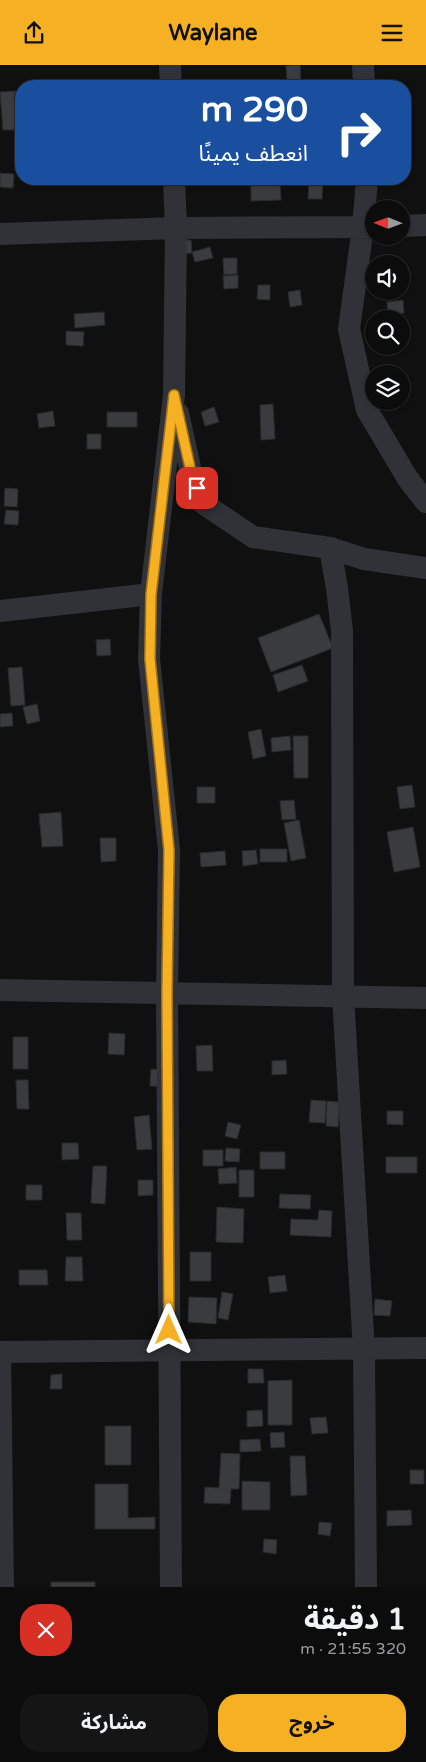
<!DOCTYPE html>
<html lang="ar">
<head>
<meta charset="utf-8">
<style>
  :root { --surface:#0c0c0d; --page:#151516; --text:#f1f3f6; --muted:#9a9b9d; --line:#2c2c2e; --accent:#f6b023 }
  body { margin:0; font-family:"Varela Round","Noto Sans Arabic",sans-serif; background:var(--page); color:var(--text); direction:rtl; height:100vh; display:flex; flex-direction:column; font-size:19px; white-space:nowrap }
  * { box-sizing:border-box; margin:0 }
  p { font-size:16px; color:var(--muted) }
  .icon { flex:none; width:28px; height:28px; fill:none; stroke:currentColor; stroke-width:2; stroke-linecap:round; stroke-linejoin:round }
  .map { position:relative; height:1522px; overflow:hidden; direction:ltr }
  .drawer { display:flex; flex-direction:column; background:var(--surface); flex:1 }
  .drawer>* { flex:none }
  .hud { position:absolute; left:15px; top:15px; width:396px; height:105px; border-radius:20px; box-shadow:0 1px 4px #0004,0 0 0 1px var(--line); direction:rtl; background:#1a4fa0; color:#fff; overflow:hidden }
  .needle { width:32px; rotate:271deg }
  .fabs { position:absolute; left:365px; top:135px; display:grid; gap:10px }
  .fabs a { display:grid; place-items:center; width:45px; height:45px; border-radius:50%; background:var(--surface); box-shadow:0 1px 4px #0004,0 0 0 1px var(--line); font-size:25px }
  .pin { position:absolute; display:grid; place-items:center; width:42px; height:42px; color:#fff; margin:-21px; border-radius:10px; box-shadow:0 2px 8px #0006 }
  .me { position:absolute; width:55px; margin:-28px; rotate:0deg; stroke-linejoin:round; filter:drop-shadow(0 0 4px #0008) }
  .turn { display:flex; align-items:center; gap:18px; height:105px; padding:0 20px; font-size:22px }
  .turn .icon { width:65px; height:65px; stroke-width:2.5 }
  .turn b { display:block; font-size:35px; line-height:42px }
  .round { display:grid; place-items:center; flex:none; width:52px; height:52px; border-radius:20px; background:var(--page) }
  .headline { display:flex; align-items:center; justify-content:space-between; height:85px; padding:0 20px }
  h1 { font-size:30px; font-weight:700; line-height:38px }
  .button { display:flex; gap:10px; margin-top:auto; padding:10px 20px }
  .button a { flex:1; height:58px; border-radius:20px; background:var(--accent); color:#111; font-size:20px; font-weight:700; line-height:58px; text-align:center }
  .button a+a { background:var(--page); color:var(--text) }
  header { display:flex; justify-content:space-between; align-items:center; height:65px; padding:0 20px; background:var(--accent); color:#111; font-size:22px; font-weight:700 }
  .map>svg:first-child { display:block }
</style>
</head>
<body>
<header><svg class="icon" aria-label="menu" viewBox="0 0 24 24"><path d="M4 6h16M4 12h16M4 18h16"/></svg>Waylane<svg class="icon" aria-label="share" viewBox="0 0 24 24"><path d="M12 15V3M7 8l5-5 5 5M5 13v7h14v-7"/></svg></header>
<div class="map">
<svg width="426" height="1522" viewBox="0 0 426 1522">
  <rect width="100%" height="100%" fill="#101011"/>
  <path fill="#3a3b3f" stroke="#2a2a2e" d="M300,0l1,16 -14,1 -1,-16z
    M16,26l2,39h-15l-3,-38z
    M0,108l14,1 -1,14 -13,-1z
    M249,114h15v3h-15z
    M309,114h14l-1,20h-14z
    M280,118l1,17 -30,1v-17z
    M191,175l1,13 -19,1v-13z
    M210,182l3,11 -18,4 -3,-10z
    M223,193h14v16l-13,1z
    M238,210v13l-14,1 -1,-13z
    M258,220h12v15l-13,-1z
    M300,225l2,15 -12,2 -2,-15z
    M403,235l1,13 -16,2 -1,-13z
    M104,247l1,13 -30,3 -1,-14z
    M66,266l18,1 -1,14 -17,-1z
    M273,339l2,35 -14,1 -1,-35z
    M214,342l5,15 -14,4 -4,-14z
    M53,346l2,15 -16,2 -2,-14z
    M107,347h30v15h-30z
    M87,369h14v15h-14z
    M5,423l13,1 -1,18 -13,-1z
    M6,445l13,1 -1,14 -14,-1z
    M319,549l14,34 -62,24 -13,-34z
    M110,574l1,16 -14,1 -1,-16z
    M302,600l6,16 -30,11 -5,-17z
    M22,602l3,38 -14,1 -3,-38z
    M37,639l3,17 -13,3 -4,-17z
    M12,648l1,13 -13,1v-13z
    M261,664l5,27 -13,3 -5,-27z
    M290,671l1,14 -19,2 -1,-14z
    M293,671h15v42h-14z
    M412,720l3,22 -15,2 -3,-22z
    M197,722h18v16h-18z
    M294,735l2,19 -14,1 -2,-19z
    M61,747l2,34 -21,1 -3,-33z
    M299,755l7,38 -15,3 -7,-38z
    M413,762l7,40 -26,5 -7,-40z
    M100,773h16v23l-15,1z
    M260,784h27v13h-27z
    M256,785l2,14 -15,2 -1,-15z
    M225,786l1,14 -25,2 -1,-14z
    M109,968l16,1 -1,21 -16,-1z
    M13,972h15v32h-15z
    M212,980l1,26h-16l-1,-25z
    M286,995l1,14 -15,1v-14z
    M151,1004l19,2 -1,16 -19,-1z
    M16,1015h12l1,29h-12z
    M311,1035l15,1 -1,22 -16,-1z
    M327,1036l12,1 -1,25 -12,-1z
    M387,1046h16v14l-16,-1z
    M149,1050l3,34 -15,1 -3,-33z
    M228,1057l13,3 -4,14 -12,-3z
    M62,1078h16l1,16 -17,1z
    M226,1083l14,1 -1,13 -14,-1z
    M203,1085h20v16h-20z
    M260,1087h25v17h-25z
    M386,1092h31v16h-31z
    M93,1101h14l-2,38 -14,-1z
    M236,1102l1,16 -18,1 -1,-15z
    M239,1105h15v27h-15z
    M138,1115h15v15l-15,1z
    M26,1120h16v15h-16z
    M280,1129l31,1 -1,14 -31,-1z
    M217,1142l27,2 -1,34 -27,-1z
    M319,1145l13,1 -1,26 -41,-2 1,-16 27,1z
    M66,1148h15l1,27h-15z
    M190,1187h21v29h-21z
    M66,1192h16l1,24h-18z
    M19,1205h28l1,15h-29z
    M285,1210l2,16 -17,2 -2,-16z
    M222,1227l11,2 -5,26 -10,-2z
    M189,1232l28,1 -1,26 -28,-2z
    M375,1234l17,2 -2,15 -16,-1z
    M248,1304h15l1,14h-16z
    M62,1309v15h-12l1,-14z
    M292,1315v45h-24v-44z
    M262,1345l1,16 -16,1v-16z
    M326,1352l2,16 -16,1 -2,-16z
    M105,1361h26v39h-26z
    M284,1367l1,15 -14,1 -1,-15z
    M260,1374l1,12 -21,1v-12z
    M221,1388l19,1 -1,35h-8l-1,15 -26,-1 1,-16 14,1z
    M290,1391h15l2,39 -16,1z
    M410,1405h14v14h-14z
    M242,1416l28,1v28h-28z
    M95,1419h33v34l27,-1v12h-60z
    M411,1445l1,15 -25,1v-15z
    M319,1457l13,1 -2,13 -12,-2z
    M264,1474l13,1 -1,14 -13,-2z
    M51,1517h44v5h-44z"/>
  <g fill="none" stroke-linecap="round" stroke-linejoin="round">
    <path stroke="#313237" stroke-width="22" d="M170,0l1,21
      M363,0l1,21
      M367,114l-4,48 -14,102 18,81 41,69 18,23
      M401,161l25,-1
      M0,169l176,-6 198,-1
      M178,348l13,59 13,32 49,33 77,11 34,11 62,9
      M330,483l7,40 5,43 1,365 21,354 2,237
      M0,546l151,-17
      M0,925l426,8
      M3,1522l-3,-235 426,-4
      M171,1522l-4,-594 2,-143 -20,-191 2,-65 23,-199 2,-167 -2,-49"/>
  </g>
  <g fill="none" stroke-linecap="round" stroke-linejoin="round">
    <g stroke="#a07217" stroke-width="12">
      <path id="route" d="M169,1265l-2,-337 2,-143 -19,-191 1,-64 23,-200 17,77 6,16"/>
    </g>
    <use href="#route" stroke="#f6b023" stroke-width="9"/>
  </g>
</svg>
<div class="fabs">
<a><svg class="needle" viewBox="-14 -14 28 28"><path d="M0-13l5 13h-10z" fill="#e53935"/><path d="M0 13l5-13h-10z" fill="#9a9b9d"/></svg></a>
<a><svg class="icon" aria-label="sound" viewBox="0 0 24 24"><path d="M4 9h4l5-4v14l-5-4H4zM17 9q2 3 0 6"/></svg></a>
<a><svg class="icon" aria-label="search" viewBox="0 0 24 24"><circle cx="10" cy="10" r="6"/><path d="M15 15l6 6"/></svg></a>
<a><svg class="icon" aria-label="layers" viewBox="0 0 24 24"><path d="M12 4l9 5-9 5-9-5zM3 14l9 5 9-5"/></svg></a>
</div>
<div class="pin" style="left:197px;top:423px;background:#d93025"><svg class="icon" aria-label="arrive" viewBox="0 0 24 24"><path d="M6 21V4h12l-3 4 3 4H6"/></svg></div>
<svg class="me" style="left:169px;top:1265px" viewBox="-20 -20 40 40"><path d="M0-17L14 15 0 8-14 15z" fill="#f6b023" stroke="#fff" stroke-width="4"/></svg>
<div class="hud">
<div class="turn"><svg class="icon" aria-label="right" viewBox="0 0 24 24"><path d="M7 20v-9h11M14 6l5 5-5 5"/></svg><div><b>290 m</b>انعطف يمينًا</div></div>
</div>
</div>
<section class="drawer">
<div class="headline"><div><h1>1 دقيقة</h1><p>320 m · 21:55</p></div><a class="round" style="background:#d93025;color:#fff"><svg class="icon" aria-label="close" viewBox="0 0 24 24"><path d="M6 6l12 12M18 6L6 18"/></svg></a></div>
<div class="button"><a>خروج</a><a>مشاركة</a></div>
</section>
</body>
</html>
